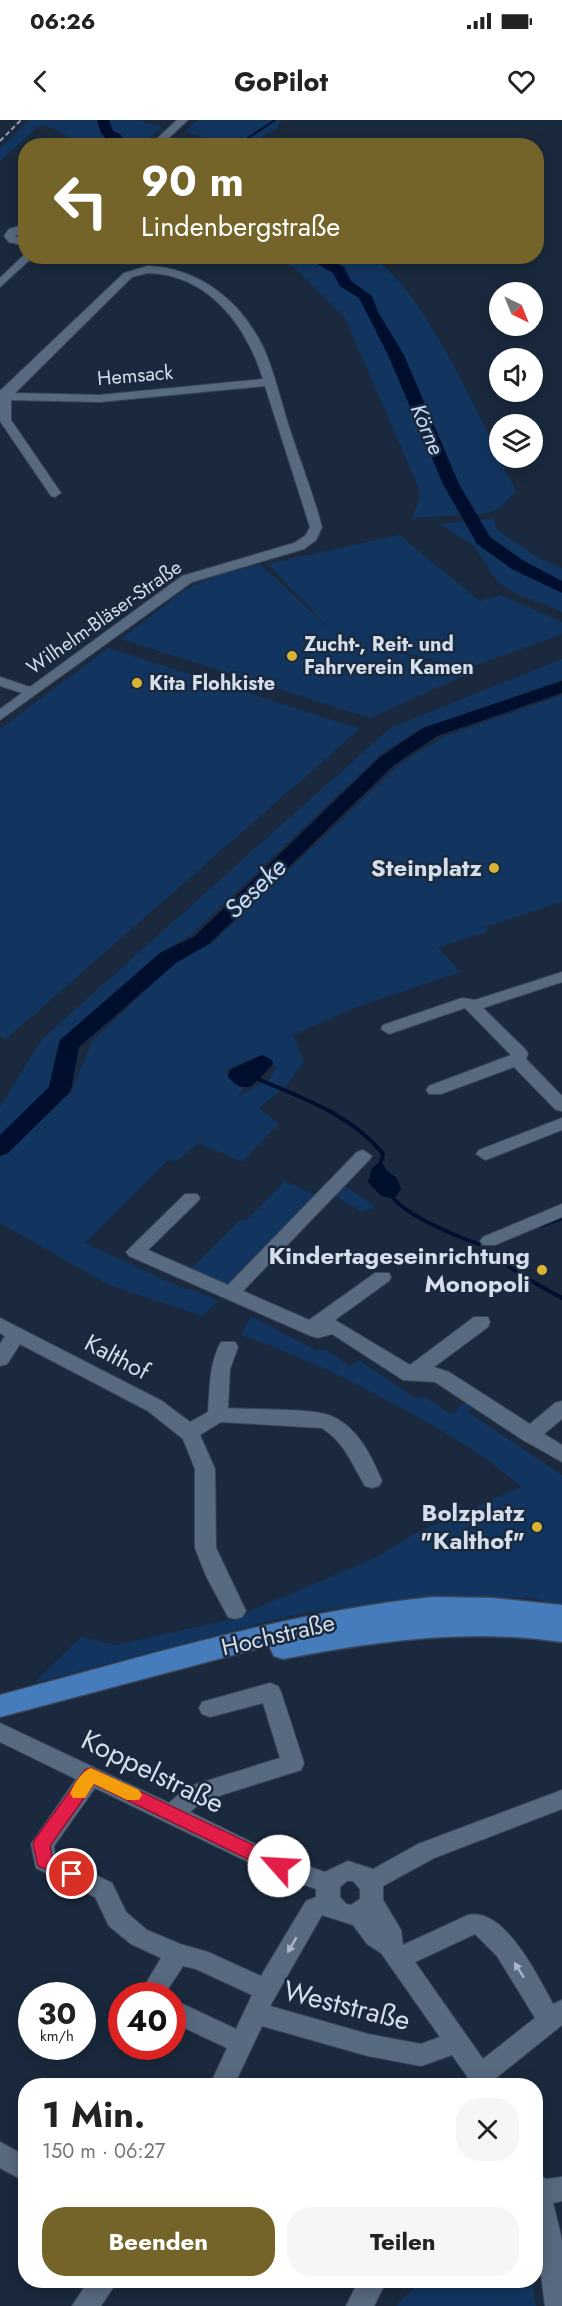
<!DOCTYPE html>
<html lang="de">
<head>
<meta charset="utf-8">
<style>
  :root { --surface:#fff; --page:#f6f6f6; --text:#222; --muted:#767676; --accent:#74642a }
  body { margin:0; font-family:Jost,sans-serif; background:var(--page); color:var(--text); height:100vh; display:flex; flex-direction:column; font-size:22px; white-space:nowrap }
  * { box-sizing:border-box; margin:0 }
  p { font-size:20px; color:var(--muted) }
  .icon { flex:none; width:33px; height:33px; fill:none; stroke:currentColor; stroke-width:2; stroke-linecap:round; stroke-linejoin:round }
  .map { position:relative; flex:1; overflow:hidden }
  .side { position:absolute; left:18px; top:1958px; width:525px; height:210px; display:flex; flex-direction:column; background:var(--surface); border-radius:24px; box-shadow:0 3px 15px #0003 }
  .side>* { flex:none }
  .banner { position:absolute; left:18px; top:18px; width:526px; height:126px; border-radius:24px; box-shadow:0 3px 15px #0003; background:#74642a; color:#fff; overflow:hidden }
  .needle { width:39px; rotate:137deg }
  .controls { position:absolute; left:489px; top:162px; display:grid; gap:12px }
  .controls a { display:grid; place-items:center; width:54px; height:54px; border-radius:50%; background:var(--surface); box-shadow:0 3px 15px #0003; font-size:30px }
  .speed { position:absolute; left:18px; top:1862px; display:flex; gap:12px; font-size:30px; font-weight:700; text-align:center }
  .speed>* { display:grid; place-content:center; width:78px; height:78px; border-radius:50%; background:var(--surface); box-shadow:0 3px 15px #0003; line-height:1 }
  .speed small { font-size:15px; font-weight:400 }
  .speed .limit { border:9px solid #d22; background:#fff; color:#111 }
  .pin { position:absolute; display:grid; place-items:center; width:51px; height:51px; color:#fff; margin:-26px; border:3px solid #fff; border-radius:50%; box-shadow:0 2px 6px #0007 }
  .me { position:absolute; width:66px; margin:-33px; rotate:296deg; stroke-linejoin:round; filter:drop-shadow(0 0 4px #0008) }
  .turn { display:flex; align-items:center; gap:21px; height:126px; padding:0 24px; font-size:27px }
  .turn .icon { width:78px; height:78px; stroke-width:2.5 }
  .turn b { display:block; font-size:42px; line-height:51px }
  .round { display:grid; place-items:center; flex:none; width:63px; height:63px; border-radius:24px; background:var(--page) }
  .overview { display:flex; align-items:center; justify-content:space-between; height:102px; padding:0 24px }
  h1 { font-size:36px; font-weight:700; line-height:45px }
  .primary-button { display:flex; gap:12px; margin-top:auto; padding:12px 24px }
  .primary-button a { flex:1; height:69px; border-radius:24px; background:var(--accent); color:#fff; font-size:24px; font-weight:700; line-height:69px; text-align:center }
  .primary-button a+a { background:var(--page); color:var(--text) }
  .status { display:flex; justify-content:space-between; align-items:center; height:42px; padding:0 30px; background:var(--surface); direction:ltr }
  .status svg { height:16px; fill:currentColor }
  header { display:flex; justify-content:space-between; align-items:center; height:78px; padding:0 24px; background:var(--surface); font-size:27px; font-weight:700 }
  .map>svg:first-child { display:block }
</style>
</head>
<body>
<div class="status"><b>06:26</b><svg viewBox="0 0 49 12"><path d="M0 12V9h3v3zM5 12V6h3v6zM10 12V3h3v9zM15 12V0h3v12zM26 1h20v11H26zM47 4h2v5h-2z"/></svg></div>
<header><svg class="icon" aria-label="back" viewBox="0 0 24 24"><path d="M15 5l-7 7 7 7"/></svg>GoPilot<svg class="icon" aria-label="heart" viewBox="0 0 24 24"><path d="M12 20l-8-8c-3-5 5-10 8-4 3-6 11-1 8 4z"/></svg></header>
<div class="map">
<svg width="562" height="2186" viewBox="0 0 562 2186">
  <rect width="100%" height="100%" fill="#1a293d"/>
  <path fill="#12355f" fill-rule="evenodd" d="M30,0h108l25,8 -23,17 -57,1 -28,-17 -15,-4 -40,36v-13z
    M198,0h83l-5,9 -29,16 -29,1 2,-2 -35,-13z
    M272,137c18,-1 85,-5 97,0 50,18 121,183 147,234l-16,17 -16,6 -73,4 9,-20 -3,-14 -72,-166 -50,-50z
    M494,398l2,11 41,28 25,11v44l-47,-19 -17,-11 -25,-37 -34,-21z
    M399,415l81,66 20,-6 62,27v12l-96,35 -129,-34 133,38 -100,45 -249,-79 65,-50 29,-13 45,-12 76,71 -68,-71z
    M108,528l252,81 -354,310 -6,-3v-307z
    M562,539v21l-139,48 -41,25 -191,182 -27,15 -106,94 -10,47 -10,12 32,-8 22,-54 86,-81 35,-18 188,-179 44,-27 117,-41v207l-77,25 2,5 -49,15 22,25 -106,36 -61,27 11,27 -17,23 -28,23 20,16 -37,38 -44,-19 -20,17 -11,1 -82,82 97,45 12,2 24,11 -15,15 -94,-31 -109,-62v-116l42,-68 348,-311zM263,934l13,14 -7,11 -32,18 9,-10 -16,-8 -5,-9z
    M285,1061l38,17 -91,94 -46,-18 55,-55 5,2z
    M341,1063l35,24 -14,5 -30,-18z
    M251,1196l66,35 8,-2 25,17 9,-6 56,38 10,-1 26,17 19,-15 7,5 -9,8 94,63v130l-30,-7 -117,-1 -117,17 -264,69 47,-46 36,8 114,-26 146,-62 35,-22 109,-48c-34,-32 -77,-55 -118,-78 -54,-29 -103,-54 -162,-74z
    M421,2160h111l4,26h-139c6,-12 17,-14 24,-26z"/>
  <path fill="#000e2e" d="M262,935l10,5 1,4c-14,13 -24,37 -45,13l2,-7z
    M381,1041l6,10 10,7 4,11 -7,10 -13,-3 -13,-14 4,-14z"/>
  <g fill="none" stroke-linecap="round" stroke-linejoin="round">
    <path stroke="#000e2e" stroke-width="2" d="M236,26l39,-26"/>
    <path stroke="#000e2e" stroke-width="4" d="M260,960c43,18 93,36 123,74l-2,7
      M394,1079c17,19 60,36 84,45
      M540,1106l22,-8
      M493,1135c22,17 44,30 69,43"/>
    <path fill="#000e2e" fill-rule="evenodd" d="M97,0h12l4,11 8,4 5,11h-13l-12,-13z
      M304,136h19l21,11 7,14 21,15 6,16 26,43 55,129 31,53 34,24 38,20v12l-50,-24 -35,-25 -34,-60 -55,-129 -29,-57 -19,-12 -7,-13z
      M562,561v12l-125,43 -43,29 -185,179 -33,19 -97,84 -8,42 -3,5 -60,59 -8,3v-21l49,-48 11,-47 100,-87 35,-17 185,-179 43,-29z"/>
    <g stroke="#3a4657" stroke-width="2">
      <path id="minor" d="M177,0h11l-28,26h-11z
        M26,104v6l-11,6 11,4v6l-17,-4 -5,-6 5,-7z
        M25,134l1,2h8l-34,31v-9z
        M148,146c52,2 94,36 116,83 11,25 17,53 25,78 11,34 24,66 33,100l-6,13 -12,9 -112,33 -192,138v-11l22,-16 -22,-7v-9l30,10 152,-111 112,-33 12,-8 4,-8 -45,-141 -165,16 -89,-2v20l50,73 -6,4 -4,-1 -51,-75v-30l124,-118zM148,153c61,2 98,52 115,106l-163,16 -85,-2 117,-116z
        M562,852v10l-79,26 43,42 2,4 -2,5 36,37v15l-6,-1 -42,-43 -73,27h-12l-3,-4 3,-4 82,-31 -46,-47 -76,26 -8,-5 2,-4 79,-27 13,2z
        M562,998v12l-71,28 -6,2 -9,-6 3,-4z
        M363,1030l9,6 -3,4 -126,131 66,29 66,-47h14l2,4 -2,4 -54,39 75,45 64,-48h14l2,5 -2,5 -54,40 15,5 81,52 25,-21 7,-2v18l-18,15 18,11v17l-39,-22 -88,-58 -32,-2 -71,-46 -14,4 -7,-2 -182,-80 -3,-4 59,-58h12l3,4 -3,4 -49,48 80,35 129,-133z
        M562,1084v13l-67,28h-12l-3,-4 3,-4z
        M0,1198l162,83 28,21 18,-10c2,-25 1,-48 13,-70h14l3,5 -8,22 -2,39c22,2 86,0 103,8 26,10 41,41 51,65l-3,5 -7,2 -7,-2c-13,-22 -20,-43 -43,-58l-101,-6 -21,13 15,34 1,79 30,63 -4,6 -7,2 -7,-2 -22,-41 -11,-28v-79l-12,-30 -35,-28 -128,-67 -13,20 -7,2v-22l5,-8 -5,-3z
        M270,1563l8,3 3,6 23,71 -3,7 -98,31 -13,11 96,47 39,13 23,-11 25,8 45,-25 144,-54v19l-128,49 -51,28v14l18,30 2,15 65,-30c37,-8 70,62 85,89l9,-4v25l-66,53 3,7h-26l-21,-30 -31,11 -53,-10 -106,-30 -28,59h-24l17,-37 -55,-26v-23l64,30 16,-34 -56,-26 -13,-3 -19,29h-25l22,-37 -30,-14 -22,-18 -14,-29 -59,-29 -5,-24 45,-65 -76,-37v-19l169,80 18,-16 93,-29 -17,-55 -53,14 -8,-3 -3,-6 3,-6zM95,1668l176,85 45,16v8l-10,4 -45,75 -53,-24 -28,-8 -33,-14 -21,-18 -14,-29 -57,-28 -1,-9zM347,1761h6l7,8v10l-9,6 -5,-1 -6,-7v-10zM322,1795l31,10 14,19 14,9 59,84 -19,7 -53,-10 -98,-28zM475,1814l22,22 38,62 -52,41 -68,-97z
        M0,2022l26,14v26l-26,-14z
        M536,2053l10,6 16,-2v24l-9,2 9,37v66h-17l-9,-70z
        M89,2160h29l-17,26h-29z
        M359,2160h28l-13,26h-28z"/>
    </g>
    <g stroke="#3a4657" stroke-width="3">
      <path id="major" d="M433,1477l59,1 70,7v37c-95,-14 -185,-1 -279,17l-9,-3 -4,-8 1,-3 -271,72v-22c143,-38 286,-83 433,-98z"/>
    </g>
    <use href="#minor" fill="#586a80" fill-rule="evenodd"/>
    <use href="#major" fill="#467bbc" fill-rule="evenodd"/>
    <path stroke="#929dad" stroke-width="2" stroke-dasharray="5 3" stroke-linecap="butt" d="M0,21l21,-21"/>
  </g>
  <defs><path id="oneway-solid" d="M-6-.8H1V-3.2L6.5 0L1 3.2V.8H-6Z" transform="scale(1.5)"/></defs>
  <g fill="#a9b5c6">
    <use href="#oneway-solid" transform="translate(292 1825) rotate(120)"/>
    <use href="#oneway-solid" transform="translate(519 1850) rotate(-122)"/>
  </g>
  <path fill="#e11d48" stroke="#92132f" stroke-width="1.5" d="M91,1648l194,92 2,6 -2,5 -6,2 -7,-2 -178,-87 -44,62 2,10 26,13 3,5 -3,5 -6,2 -34,-15 -5,-22 2,-5 50,-69z"/>
  <path fill="#f59e0b" d="M91,1648l48,22 3,5 -3,5h-12l-33,-16 -9,14h-12l-3,-5c5,-10 12,-22 21,-25z"/>
  <g fill="#d9b434" stroke="#1a293d" stroke-width="2">
    <circle cx="292" cy="536" r="6"/>
    <circle cx="137" cy="563" r="6"/>
    <circle cx="494" cy="748" r="6"/>
    <circle cx="542" cy="1150" r="6"/>
    <circle cx="537" cy="1407" r="6"/>
  </g>
  <g text-anchor="middle" stroke-width="5" stroke-linejoin="round" paint-order="stroke">
    <g font-size="20" fill="#d4deeb" stroke="#1a293d">
      <text transform="translate(135 255) rotate(-5)" y="7">Hemsack</text>
      <text transform="translate(104 497) rotate(-35)" y="7">Wilhelm-Bläser-Straße</text>
    </g>
    <g font-size="20" font-weight="bold" fill="#d4deeb" stroke="#1a293d" text-anchor="start">
      <text x="304" y="531">Zucht-, Reit- und<tspan x="304" dy="23">Fahrverein Kamen</tspan></text>
      <text x="149" y="570">Kita Flohkiste</text>
    </g>
    <g font-size="22" font-style="italic" fill="#c4dbf8" stroke="#1a293d">
      <text transform="translate(428 309) rotate(67)" y="8">Körne</text>
    </g>
    <g font-size="24" font-weight="bold" fill="#d4deeb" stroke="#1a293d" text-anchor="end">
      <text x="482" y="756">Steinplatz</text>
      <text x="530" y="1144">Kindertageseinrichtung<tspan x="530" dy="28">Monopoli</tspan></text>
      <text x="525" y="1401">Bolzplatz<tspan x="525" dy="28">"Kalthof"</tspan></text>
    </g>
    <g font-size="24" fill="#d4deeb" stroke="#1a293d">
      <text transform="translate(117 1237) rotate(28)" y="8">Kalthof</text>
      <text transform="translate(278 1515) rotate(-13)" y="8">Hochstraße</text>
    </g>
    <g font-size="26" font-style="italic" fill="#c4dbf8" stroke="#1a293d">
      <text transform="translate(255 768) rotate(-44)" y="9">Seseke</text>
    </g>
    <g font-size="28" fill="#d4deeb" stroke="#1a293d">
      <text transform="translate(153 1651) rotate(26)" y="10">Koppelstraße</text>
      <text transform="translate(347 1885) rotate(14)" y="10">Weststraße</text>
    </g>
  </g>
</svg>
<div class="controls">
<a><svg class="needle" viewBox="-14 -14 28 28"><path d="M0-13l5 13h-10z" fill="#e53935"/><path d="M0 13l5-13h-10z" fill="#767676"/></svg></a>
<a><svg class="icon" aria-label="sound" viewBox="0 0 24 24"><path d="M4 9h4l5-4v14l-5-4H4zM17 9q2 3 0 6"/></svg></a>
<a><svg class="icon" aria-label="layers" viewBox="0 0 24 24"><path d="M12 4l9 5-9 5-9-5zM3 14l9 5 9-5"/></svg></a>
</div>
<div class="speed"><div>30<small>km/h</small></div><div class="limit">40</div></div>
<div class="pin" style="left:72px;top:1754px;background:#d93025"><svg class="icon" aria-label="arrive" viewBox="0 0 24 24"><path d="M6 21V4h12l-3 4 3 4H6"/></svg></div>
<svg class="me" style="left:279px;top:1746px" viewBox="-20 -20 40 40"><circle r="19" fill="#fff"/><path d="M0-13L10 11 0 6-10 11z" fill="#e11d48"/></svg>
<div class="banner">
<div class="turn"><svg class="icon" aria-label="left" viewBox="0 0 24 24"><path d="M17 20v-9H6M10 6l-5 5 5 5"/></svg><div><b>90 m</b>Lindenbergstraße</div></div>
</div>
<section class="side">
<div class="overview"><div><h1>1 Min.</h1><p>150 m · 06:27</p></div><a class="round"><svg class="icon" aria-label="close" viewBox="0 0 24 24"><path d="M6 6l12 12M18 6L6 18"/></svg></a></div>
<div class="primary-button"><a>Beenden</a><a>Teilen</a></div>
</section>
</div>
</body>
</html>
